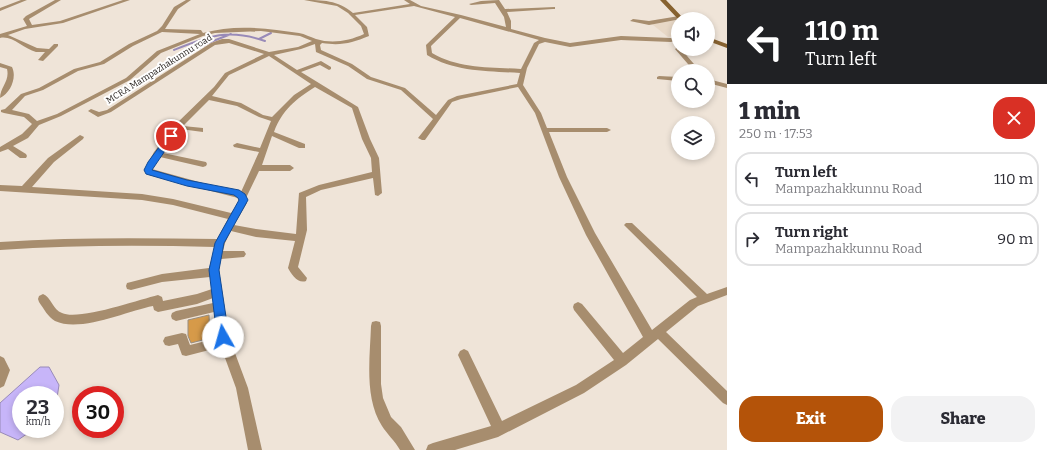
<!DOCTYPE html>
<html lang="en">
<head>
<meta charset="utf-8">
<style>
  :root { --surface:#fff; --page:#f2f2f3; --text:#2b2b33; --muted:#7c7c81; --line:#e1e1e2; --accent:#b45309 }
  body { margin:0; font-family:Bitter,serif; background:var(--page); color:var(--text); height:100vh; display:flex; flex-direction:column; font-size:15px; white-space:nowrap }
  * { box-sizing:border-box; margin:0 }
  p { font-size:13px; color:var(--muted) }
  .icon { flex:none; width:22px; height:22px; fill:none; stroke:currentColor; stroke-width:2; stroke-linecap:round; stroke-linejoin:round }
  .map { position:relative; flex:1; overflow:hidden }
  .drawer { display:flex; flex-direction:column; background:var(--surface); width:320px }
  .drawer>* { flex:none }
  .banner { background:#202124; color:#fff; overflow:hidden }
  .tools { position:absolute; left:671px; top:12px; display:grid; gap:8px }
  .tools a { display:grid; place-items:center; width:44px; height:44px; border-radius:50%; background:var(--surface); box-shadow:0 2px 6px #0003; font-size:20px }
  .speed { position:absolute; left:12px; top:386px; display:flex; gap:8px; font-size:20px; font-weight:700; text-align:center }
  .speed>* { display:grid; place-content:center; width:52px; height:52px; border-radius:50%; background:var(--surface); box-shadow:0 2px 6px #0003; line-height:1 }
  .speed small { font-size:10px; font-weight:400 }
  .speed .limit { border:6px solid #d22; background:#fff; color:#111 }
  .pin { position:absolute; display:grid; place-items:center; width:34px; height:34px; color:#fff; margin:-17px; border:2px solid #fff; border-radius:50%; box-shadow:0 1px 4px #0007 }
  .me { position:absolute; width:44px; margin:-22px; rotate:353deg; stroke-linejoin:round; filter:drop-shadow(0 0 3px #0008) }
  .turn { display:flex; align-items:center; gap:14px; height:84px; padding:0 12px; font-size:18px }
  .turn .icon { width:52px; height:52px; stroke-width:2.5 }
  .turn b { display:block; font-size:28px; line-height:34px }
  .round { display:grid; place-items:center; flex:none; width:42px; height:42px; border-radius:16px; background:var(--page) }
  .overview { display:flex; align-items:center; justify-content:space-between; height:68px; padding:0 12px }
  h1 { font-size:24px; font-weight:800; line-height:30px }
  .action { display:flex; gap:8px; margin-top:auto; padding:8px 12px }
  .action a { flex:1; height:46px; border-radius:16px; background:var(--accent); color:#fff; font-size:16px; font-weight:800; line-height:46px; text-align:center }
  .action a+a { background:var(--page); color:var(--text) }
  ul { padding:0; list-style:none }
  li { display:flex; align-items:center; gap:12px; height:54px; margin:0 8px 6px; padding:0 4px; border:2px solid var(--line); border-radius:16px }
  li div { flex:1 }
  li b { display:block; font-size:15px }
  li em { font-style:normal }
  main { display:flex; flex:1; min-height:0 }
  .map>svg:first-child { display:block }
</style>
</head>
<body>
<main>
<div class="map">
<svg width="727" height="450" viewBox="0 0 727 450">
  <rect width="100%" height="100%" fill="#efe4d8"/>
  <path fill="#e8d8c6" d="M661,19l17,2v14l-10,2 -20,-16z"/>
  <path fill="#c7b5f9" stroke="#988ab8" d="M40,367h9l10,18 -4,26v-16h-34v34h13l-16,11 -18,-8v-29z"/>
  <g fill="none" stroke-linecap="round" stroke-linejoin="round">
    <path stroke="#988ab8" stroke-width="2" d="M259,39l12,-6
      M174,50c35,-14 54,-22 91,-9
      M186,56l22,-13 23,-9"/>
  </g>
  <path fill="#d69a49" stroke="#978d81" d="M209,315l1,23 -19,5 -3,-7v-16z"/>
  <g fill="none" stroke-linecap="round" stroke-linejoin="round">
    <path fill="#a78d6e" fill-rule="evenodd" d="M21,0h6l-27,11v-3z
      M55,0h6l-32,19 3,6 28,-4 63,-21h7l-67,23 -38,6 -17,6 29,13 12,1 5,-5h4v2l-15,15 -5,-1 7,-8c-3,0 -6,0 -9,0 -12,-3 -24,-17 -36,-14v-4l27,-8 -4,-7 3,-3z
      M186,0h5l-13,9 -13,20 36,1 2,3c31,-9 64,-5 96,0 6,1 11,4 17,6 16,5 33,2 48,-5l-3,-8 -13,-13 -11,-7 -33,-6c18,0 34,0 49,13l57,-9 -6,-4h6l11,6 40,9 45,12 -2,-10 -9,-14 -24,2 -2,-1 12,-3 18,-1 6,9 50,-2v2h-2l-46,3 4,9v8l34,9 25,5 51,-7 50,2 7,-2v4l-7,2 -50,-2 -51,7 -25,-5 -6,2 -12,24 -4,17 18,28 6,15h60l4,2 -4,2h-58l18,45 28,56 57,97 38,-30 7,-3 -71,-70 -2,-2 2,-2h6l75,71 20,-7v8l-29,11 -32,26 61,59v14l-4,-2 -65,-64 -32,26 -42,28 -86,44 -43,13h-29l2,-5 5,-2 58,-17 -33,-71 2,-4 4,-2 4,2 34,70 74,-36 38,-25 -40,-50 -1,-3 1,-3 4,-2 4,2 41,49 20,-16 -57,-102 -27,-58 -24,-64 -17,-26 -57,12 -9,3 -27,38h-3l-4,-2 15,-19 -32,-29 -34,-11 -19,-13 -32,-14 -1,-8 -14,5 -27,6 23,15 24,-9 10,6v2l-2,1 -9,-5 -19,7 57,35 12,32 9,19 3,35 -4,3 -3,-1 -2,-17 -52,12 -15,7 1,33 -9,37 9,11 -1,3c-8,3 -15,-7 -18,-13l7,-27 -39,-4 -25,-6 -6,12 -2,8h21l2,3 -2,3 -23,2 -2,11 10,67 19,51 14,62h-14l-12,-62 -15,-41 -35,9 -4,-1 -4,-11 -9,2 -4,-1 -2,-4 2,-4 17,-4 4,1 4,11 28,-7 -4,-26 -38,9 -4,-2 -1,-3 1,-3 4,-2 37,-8v-5l-16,6 -39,8 -4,-2 -1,-4c-26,5 -73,27 -98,15 -7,-4 -11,-12 -16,-19l-1,-3 1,-3 4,-2c8,3 10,16 19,19 16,8 76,-13 96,-18l4,2 1,4 34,-7 15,-5 -2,-12 -48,5 -31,8 -4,-1 -1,-3 1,-3 4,-1 31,-8 47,-6 6,-21c-72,-2 -143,-2 -215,3v-8c72,-5 145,-4 217,-3l11,-20 -55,-14 -31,-5 -142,-9v-6l22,1 26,-28 32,-23 4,2 -1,2 -29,23 -22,25 110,7 31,5 58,14 8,-10 -1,-5 -89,-23 -5,-5 10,-18 21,-27 39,-38 11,-14 39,-19 -35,-11 -14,2 -104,67 -13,5 -10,-6 3,-2 8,3 8,-2 104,-67 11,-4h7l40,13 29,-5 14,-6 -12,-5 -39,-5 -46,2 -12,3 -42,17 -31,27 -69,36 -22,9 -11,13 -15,8 13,8 1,2 -1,2h-6l-12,-9 -8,3v-5l22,-13 10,-10 -8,-7 -20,-4 -3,-1v-2l4,-1 16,-15 18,-6 35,-19 26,-7 29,-18 28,-13 5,-5 12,-19zM414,6l41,11 -29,28 1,10c28,17 61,16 93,18l-3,11 -60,12 -9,4 -12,15 -31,-27 -34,-11 -19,-13 -31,-14 -1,-5 2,-2c19,3 30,0 47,-7l-2,-9 -12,-12zM460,18l79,22 -5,3 -13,26c-31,-2 -62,0 -89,-16l-1,-7zM162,32l38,2 -43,17 -31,27 -69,36 -20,7 -8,-7 -17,-4 13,-14 18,-6 35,-19 26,-7 29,-18zM269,56l42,28 -17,11 -22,22 -9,-2 -22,-12 -29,-7 17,-21zM315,87l37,21 10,31 9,19 1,14 -53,13 -20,8 -3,41 -40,-5 -22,-4 13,-22 -1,-5 13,-27h31l4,-3 -4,-3h-28l10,-29 27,12h6v-4l-31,-12c8,-22 22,-33 41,-45zM209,100l28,6 22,11 12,4 -11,27 -23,-5 -4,2 1,2 25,5 -18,40 -24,-5 -65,-18 8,-12 43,10 3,-1 1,-2 -1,-2 -43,-9 17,-24 23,3v-4l-20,-2z
      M679,16l2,1v2l-32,6 -19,-4 3,-2 16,2z
      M678,47v2h3l19,22h-6l-19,-22z
      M0,63l12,4c5,10 -1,26 -12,31 0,-11 10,-17 7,-29l-7,-2z
      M659,76l19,1v4l-21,-2v-2z
      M708,79l19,5v4l-19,-5z
      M684,101h7l-3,2z
      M376,321l4,1 1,4v58l2,14 8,19 10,10 14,23h-15c-5,-9 -13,-16 -18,-24 -18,-28 -12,-69 -11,-100l1,-4z
      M0,356l4,2 6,12 -6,16 -4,2z"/>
    <path fill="#876230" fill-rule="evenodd" d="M660,0h6l18,19h-6z
      M708,37l19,7v4l-19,-7z"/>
  </g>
  <path fill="#1a73e8" stroke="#114b97" d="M171,134l4,2 -23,34 35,10 52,10 6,4 3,6 -24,43 -5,27 10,67 -2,4 -4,2 -4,-2 -2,-4 -8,-67 6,-27 24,-43 -1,-2 -4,-3 -47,-9 -41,-12 -2,-4 4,-8 20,-27z"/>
  <g text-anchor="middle" stroke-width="4" stroke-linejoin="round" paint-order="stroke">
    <g font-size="9" fill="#2b2622" stroke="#fff">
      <text transform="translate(159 69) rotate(-32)" y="3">MCRA Mampazhakunnu road</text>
    </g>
  </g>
</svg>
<div class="tools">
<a><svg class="icon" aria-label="sound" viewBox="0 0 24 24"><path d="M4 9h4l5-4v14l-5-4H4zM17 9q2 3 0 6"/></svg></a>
<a><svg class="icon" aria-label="search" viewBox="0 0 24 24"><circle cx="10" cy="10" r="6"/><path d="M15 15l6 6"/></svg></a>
<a><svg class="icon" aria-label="layers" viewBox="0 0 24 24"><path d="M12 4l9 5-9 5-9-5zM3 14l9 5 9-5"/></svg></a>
</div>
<div class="speed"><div>23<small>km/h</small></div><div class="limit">30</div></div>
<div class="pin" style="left:171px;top:136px;background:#d93025"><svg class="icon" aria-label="arrive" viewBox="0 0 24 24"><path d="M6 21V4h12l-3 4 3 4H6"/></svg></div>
<svg class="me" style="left:223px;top:337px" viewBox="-20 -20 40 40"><circle r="19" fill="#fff"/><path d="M0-13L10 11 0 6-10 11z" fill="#1a73e8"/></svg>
</div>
<section class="drawer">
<div class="banner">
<div class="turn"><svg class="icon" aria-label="left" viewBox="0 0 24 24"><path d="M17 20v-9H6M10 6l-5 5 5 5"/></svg><div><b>110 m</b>Turn left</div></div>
</div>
<div class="overview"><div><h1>1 min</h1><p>250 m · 17:53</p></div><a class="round" style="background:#d93025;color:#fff"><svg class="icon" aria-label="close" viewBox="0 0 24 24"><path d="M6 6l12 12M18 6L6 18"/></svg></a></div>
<ul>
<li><svg class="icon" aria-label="left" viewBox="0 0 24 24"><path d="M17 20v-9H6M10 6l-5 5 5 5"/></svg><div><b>Turn left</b><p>Mampazhakkunnu Road</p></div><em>110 m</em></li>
<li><svg class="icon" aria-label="right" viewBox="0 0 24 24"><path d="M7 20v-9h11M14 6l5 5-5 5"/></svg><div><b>Turn right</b><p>Mampazhakkunnu Road</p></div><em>90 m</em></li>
</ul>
<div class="action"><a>Exit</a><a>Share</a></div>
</section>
</main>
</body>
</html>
